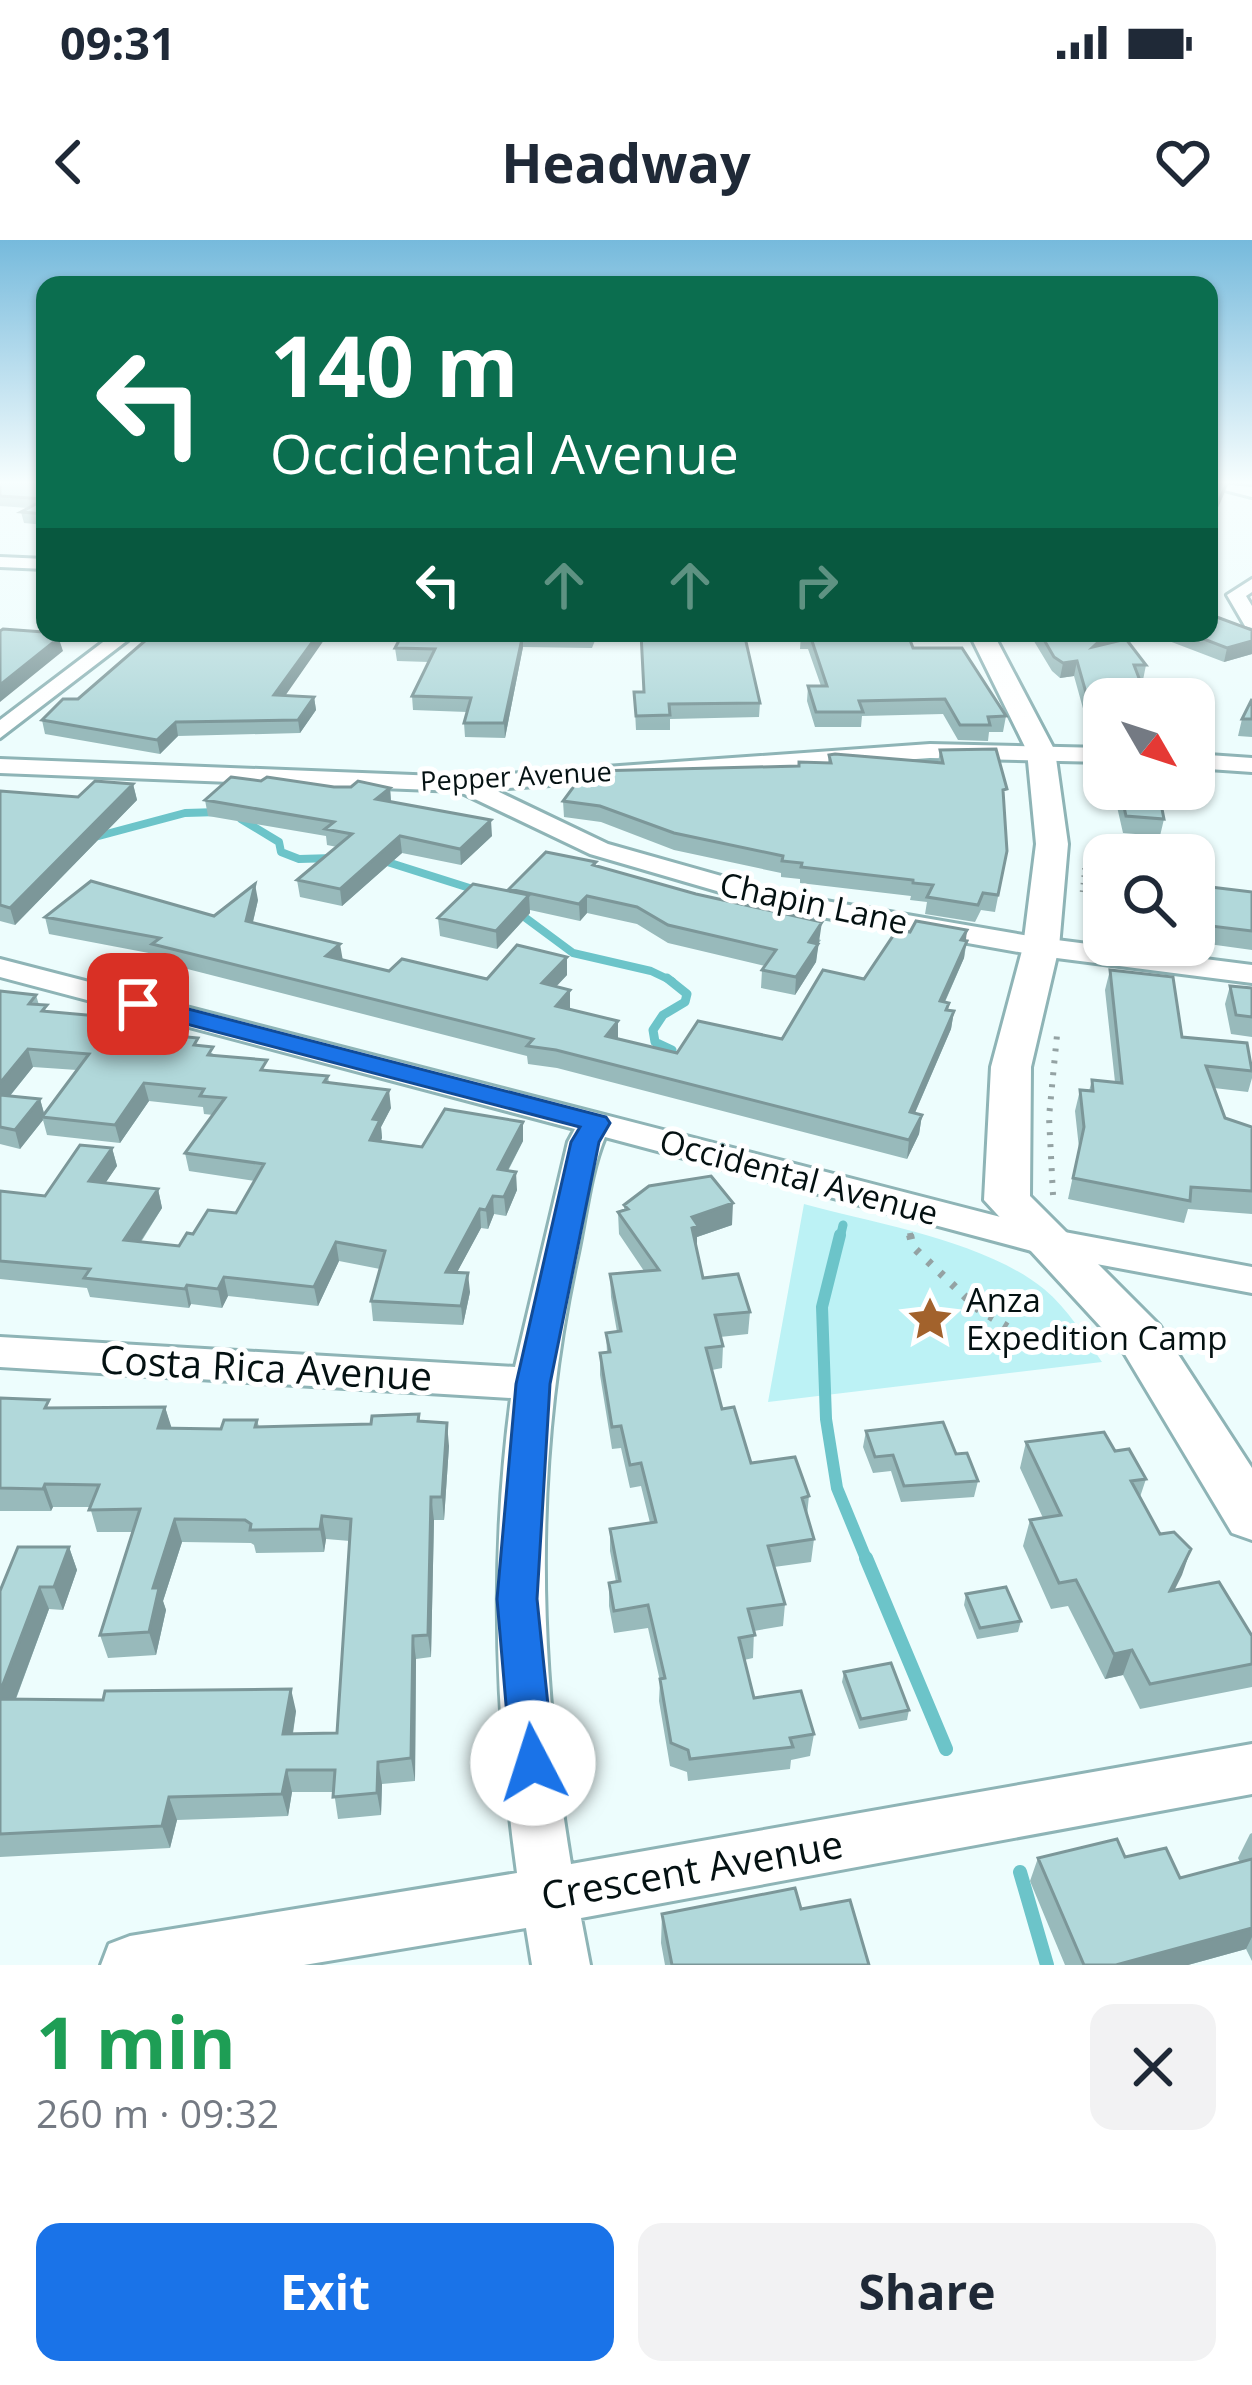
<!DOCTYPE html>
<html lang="en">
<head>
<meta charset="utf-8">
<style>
  :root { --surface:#fff; --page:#f2f2f3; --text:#1f2937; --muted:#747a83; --accent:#1a73e8 }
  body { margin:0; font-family:"Open Sans",sans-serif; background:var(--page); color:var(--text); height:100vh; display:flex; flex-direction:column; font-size:45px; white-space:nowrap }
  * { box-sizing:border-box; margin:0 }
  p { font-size:39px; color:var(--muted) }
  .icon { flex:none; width:66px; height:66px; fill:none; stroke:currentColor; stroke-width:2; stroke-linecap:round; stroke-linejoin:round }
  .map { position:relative; height:1725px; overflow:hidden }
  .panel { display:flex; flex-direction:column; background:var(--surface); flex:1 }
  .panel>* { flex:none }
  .guide { position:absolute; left:36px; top:36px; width:1182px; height:366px; border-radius:24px; box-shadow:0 3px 9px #0004; background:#0b6e4f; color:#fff; overflow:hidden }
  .needle { width:78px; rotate:129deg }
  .tools { position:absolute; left:1083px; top:438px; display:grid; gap:24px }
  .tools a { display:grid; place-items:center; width:132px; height:132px; border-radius:24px; background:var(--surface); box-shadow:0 3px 9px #0004; font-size:60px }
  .pin { position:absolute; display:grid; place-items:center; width:102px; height:102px; color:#fff; margin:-51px; border-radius:24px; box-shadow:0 6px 18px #0006 }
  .me { position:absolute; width:132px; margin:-66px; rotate:355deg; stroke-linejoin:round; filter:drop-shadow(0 0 9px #0008) }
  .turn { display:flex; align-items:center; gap:42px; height:252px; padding:0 36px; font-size:54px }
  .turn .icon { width:156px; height:156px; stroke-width:2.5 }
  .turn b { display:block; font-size:84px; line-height:102px }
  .lanes { display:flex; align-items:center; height:114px; padding:0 36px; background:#0003; justify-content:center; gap:60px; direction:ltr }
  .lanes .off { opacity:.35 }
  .round { display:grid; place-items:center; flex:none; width:126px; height:126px; border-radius:24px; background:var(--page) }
  .summary { display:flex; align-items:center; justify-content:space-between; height:204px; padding:0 36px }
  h1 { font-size:72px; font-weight:700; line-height:90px; color:#1e9e55 }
  .action { display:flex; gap:24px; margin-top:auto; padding:24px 36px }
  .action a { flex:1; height:138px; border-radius:24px; background:var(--accent); color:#fff; font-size:48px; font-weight:700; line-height:138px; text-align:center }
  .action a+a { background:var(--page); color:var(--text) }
  .status { display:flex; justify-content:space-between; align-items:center; height:84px; padding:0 60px; background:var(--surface); direction:ltr }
  .status svg { height:33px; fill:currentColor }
  header { display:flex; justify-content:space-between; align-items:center; height:156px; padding:0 36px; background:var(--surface); font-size:54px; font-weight:700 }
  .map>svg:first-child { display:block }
</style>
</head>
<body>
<div class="status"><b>09:31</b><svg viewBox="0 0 49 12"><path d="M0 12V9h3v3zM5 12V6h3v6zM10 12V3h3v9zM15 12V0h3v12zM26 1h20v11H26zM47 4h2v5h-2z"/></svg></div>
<header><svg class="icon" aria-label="back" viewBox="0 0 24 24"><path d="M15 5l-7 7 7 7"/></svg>Headway<svg class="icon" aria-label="heart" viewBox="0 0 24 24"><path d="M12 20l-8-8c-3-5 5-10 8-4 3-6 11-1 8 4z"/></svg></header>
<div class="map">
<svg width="1252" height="1725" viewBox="0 0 1252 1725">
  <rect width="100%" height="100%" fill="#edfdfd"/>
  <path fill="#bcf2f5" d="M804,964c73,20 181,37 240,85 24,20 40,47 58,73l-334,40z"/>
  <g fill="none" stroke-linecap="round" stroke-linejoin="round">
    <path stroke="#6cc4c9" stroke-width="8" d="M241,579l38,23 2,10 18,7 35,-1
      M95,597l90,-24 34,-1
      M381,620l98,31
      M519,673l54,40 78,18 21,10"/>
    <path stroke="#6cc4c9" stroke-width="9" d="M667,738l20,16 -2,8 -22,13 -10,15 2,12 17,8
      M840,998l3,-13"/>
    <path stroke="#6cc4c9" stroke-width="12" d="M840,995l-18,72 4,112 11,69 30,73"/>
    <path stroke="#6cc4c9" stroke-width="14" d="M866,1318l80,191
      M1020,1632l27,93"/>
    <g stroke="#8eb4b6" stroke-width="6">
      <path id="minor" d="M1209,243l43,4v10l-43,-11z
        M0,317l45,2v10l-45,-2z
        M1252,339v13l-6,4 6,10v22l-7,-2 -18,-31z
        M115,393h22l-137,105v-18z
        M930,504l174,4v14l-174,-4 -437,31 115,55 177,50 256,44 211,27v18l-211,-27 -259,-46 -192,-56 -132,-63 -458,-18v-14l464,18z
        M1194,514l58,4v14l-58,-4z
        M0,719l1043,269 209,39v26l-209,-39 -438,-117c-15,36 -19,79 -27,116 -45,204 -41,406 -7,611l681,-120v50l-671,124 9,47h-58l-6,-37 -222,37h-203l8,-21 21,-8 387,-63c-22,-159 -27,-316 -6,-475l-511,-31v-30l515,30 53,-225 7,-13 -575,-152z"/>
    </g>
    <g stroke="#8eb4b6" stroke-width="6">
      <path id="tertiary" d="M969,393h24l62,118 13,93 -9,103 -28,120 -1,129 129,129 93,143v72l-20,-7 -109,-182 -139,-151 7,-133 32,-120 13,-103 -9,-93z"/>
    </g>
    <path stroke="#94a2a3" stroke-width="4.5" stroke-dasharray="1.5 6" stroke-linecap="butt" d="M1082,652l3,-29"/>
    <path stroke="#94a2a3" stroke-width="6" stroke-dasharray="3 9" stroke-linecap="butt" d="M1053,955l-4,-78 8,-82
      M910,993l1,5"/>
    <path stroke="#94a2a3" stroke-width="8" stroke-dasharray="4.5 12" stroke-linecap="butt" d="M910,995l3,12 65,62 59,36 59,-1"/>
    <use href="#minor" fill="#fff" fill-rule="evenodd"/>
    <use href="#tertiary" fill="#fff" fill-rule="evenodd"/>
  </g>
  <path fill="#98babb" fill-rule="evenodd" d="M0,243h45v42l-21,-2 -3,-11 7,-4 -28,-2z
    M1252,390v24l-28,8 -55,-21 2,-8z
    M403,393h195l-6,15 -69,-1 -18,91 -40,-1 -1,-14 3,-11 -54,-2 -1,-14 17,-34 -32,-1 -2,-13z
    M801,393l94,7 18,8 93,68 -3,16h-14l-1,9 -30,-1 -15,-26 -81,2 -1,11h-46l-8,-26 1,-15h13l-13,-37h-8z
    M1029,393h86l-2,7 -3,3 36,22 -3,15h-4l-35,19v39l-3,-7 -12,-1 -15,-54 -14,2 -8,-7z
    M634,452l126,11 -1,14 -89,2v11h-34z
    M285,456l29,1 2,13 -16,23 -122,3 -18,18 -115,-20 -3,-14 36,-21z
    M1252,459v38l-14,-1 4,-17z
    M940,510l64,55 3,46 -12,61 -14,-2 -6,12 -50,-8 2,-12 -17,-2 1,-4 -111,-13v-4l-19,-2v-4l-107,-23 -73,-28 -37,-5 -1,-16 265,-38 1,-8 109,8z
    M261,541l73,6 56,1 1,13 101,35 -31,29 -59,-12 -60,53 -42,-9 -3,-17 40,-33 -10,-2 -1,-9 -118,-20 -3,-16z
    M133,544l4,16 -122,125 -15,-4v-130l78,6z
    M1113,549h45l6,30 -4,17 -37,-3z
    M596,622v4l225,74 -3,4 -2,18 -21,33 -34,-7 1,-18 3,-4 -97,-23 -31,-19 -50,-11 -7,8 -50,-11v3l-33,36 -57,-13 -2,-18 72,-27 -1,-2z
    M1194,645l58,7v58l-58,-8z
    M258,660l-5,22 89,38 47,11 98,8 80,-4 -11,12 14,3 -1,19 49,12v18l59,14 105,-14 82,-60 46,-47 57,-2 -2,11h2l-3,17 -19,44 4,1 -1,7 6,1 -3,18 -36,84 7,2 -3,19 -12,25 -350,-91 -29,-4 -1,-8 -371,-95 -2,-7 -105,-20 -4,-17 169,-1z
    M1110,730l72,67 70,26v15l-4,14 -34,-4 11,30 27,9v87l-64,-5 -4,14 -116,-24 11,-51 -4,-37 5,-21 9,1 3,-11 23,2 -10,-92z
    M1230,746l22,2v49l-21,-3 -6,-30z
    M0,751l36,4 3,10 10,7 49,4 3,13 99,17 15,9 54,16 59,5 1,7 62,25 -10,19 1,11 -1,3 41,6 101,-25v19l-15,30 9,19 -11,26 -12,-2 -6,15 -7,-1 -24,44 13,20 -7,33 -90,-4 -2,-20 9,-32 -41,-8 -21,45 -90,-10 -6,12 -31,-4 -2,4 -99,-11 -3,-9 -87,-9v-88l45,5 67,-48 5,18 -12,17 53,6 4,19 -21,34 38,4 14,-12 43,-21 19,-32 -66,-10 -4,-18 28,-38 -9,-1 -1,-7 -54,-6 -29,42 -73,-8 -4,-15 -23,29 -20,-5zM33,827l44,3 -33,43 -4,-14 -30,-3z
    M624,965l108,20 -35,12 -1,11 7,30 47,34 -2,22 -28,3 3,9 -1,22 -10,2 10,39 29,54 58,33 -2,19 7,24 -3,23 -37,5 11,37 -2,22 -29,5 -1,27 -9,2 10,38 60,36 -4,22 -19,4 -1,9 -102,12 -1,-9 -17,-6 -11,-65 1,-20 -12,-53 -34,5 -5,-27v-23l7,-1 -6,-31v-22l40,-6 -9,-37 -11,2 -9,-40 -9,1 -12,-74v-22l7,-1 -1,-19 11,-1 -6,-35 -1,-23 34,-3 -25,-37 -1,-22 6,-1z
    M0,1158l51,10 114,-1 6,21 50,1 36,-9 2,7 112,-3 48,-10 1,7 29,25 -5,74h-10l-3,137 -15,2 -1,122 -33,3 -1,31 -43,4 -4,-27h-42l-4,24 -111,4 -7,28 -170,9v-266l69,-44 8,23 -14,40 -14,-1 -33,90 280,12 -3,23 44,-1 13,-192 -24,-2 -2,13 -68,1 -2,-8 -3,-2 -69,-1 -19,59 3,9 -10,45 -48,3 -8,-23 33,-103h-36l-7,-25h-37l-2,4h-51z
    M866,1191l90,23 22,27 -4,16 -73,5 -10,-31 -18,2 -10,-26z
    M1026,1202l89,9 31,28 -6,18 20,37 31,15 -17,41 78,46v51l-112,22 -17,-34 -18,4 -37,-73 -17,3 -28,-63 7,-26 13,-2 -23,-50z
    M966,1354l55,27 -3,11 -41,7 -13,-34z
    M844,1432l65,38 -2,10 -48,9 -17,-47z
    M1252,1593v128l-6,-12 -58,16h-123l-35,-84 8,-23 87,-1 55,21 60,-16 -2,-4 12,-24z
    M801,1669l68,56h-204l-4,-22 1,-29z"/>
  <path fill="#7c9799" d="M1227,243l-3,11 -15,34v-6z
    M57,393l6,18 -63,51v-17z
    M319,393h10l-53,76 -2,-14z
    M1108,393h7l-2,7 -23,22 3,-15z
    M523,394v13l-18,91 -1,-15z
    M1252,401v13l-28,8 3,-14z
    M1077,421l-3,15 -14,2 3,-15z
    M314,457l2,13 -16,23 -2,-13z
    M176,482l2,14 -18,18 -3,-14z
    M133,544l4,16 -122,125 -5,-17z
    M390,548l1,15 -15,-4z
    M491,580l1,16 -31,29 -1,-16z
    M400,596l2,17 -60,53 -2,-17z
    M255,644l3,16 -9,38 -3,-17z
    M529,655l1,18 -33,36 -1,-18z
    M587,656v17l-7,8 -1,-17z
    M822,682l-6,40 -21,33 1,-18 13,-35z
    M967,690l-3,28 -27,61 3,-18 21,-61z
    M340,704l3,17 -17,-5z
    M567,717v18l-25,26v-18z
    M570,750v18l-14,16v-18z
    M954,771l-3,18 -44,102 3,-19z
    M618,781v18l-12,-3z
    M28,809l5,18 -33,41v-25z
    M144,843l5,18 -29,42 -5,-18z
    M389,850l2,18 -10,19 1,11 -10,20 -2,-18 3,-21z
    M40,859l5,18h-3l1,3 -23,29 -5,-19z
    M922,875l-3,19 -12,25 2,-19z
    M523,882v19l-24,46 -1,-18z
    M112,908l5,18 -23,34 -5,-19z
    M516,932l1,18 -11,26 -2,-19z
    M158,949l4,19 -33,51 -5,-19z
    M493,956l1,18 -6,15 -2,-19z
    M733,963l-1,22 -35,12v11l-6,2 1,-33z
    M480,969l1,19 -34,63 -1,-19z
    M336,1002l3,19 -21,45 -4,-19z
    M468,1033l2,19 -7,33 -2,-19z
    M224,1037l4,19 -6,12 -4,-19z
    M187,1045l4,19 -2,4 -4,-19z
    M165,1167l7,22 -14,-1z
    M447,1183l2,23 -5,74 -2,-23z
    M45,1244l8,23 -2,4 -8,-22z
    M431,1257l3,23 -3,137 -3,-22z
    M322,1276l4,23 -2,13 -4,-23z
    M175,1279l7,23 -19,59 3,9 -10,45 -7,-23 4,-44z
    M69,1307l8,23 -14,40 -9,-23z
    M1191,1309l-9,26 -21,42 9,-26z
    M40,1347l9,22 -42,113 -7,-16v-14z
    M413,1396l3,23 -1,122 -4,-23z
    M1132,1410l-9,25 -18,4 9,-25z
    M291,1449l5,22 -7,46 -6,-23z
    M378,1522l4,22 -1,31 -4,-22z
    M287,1530l5,22 -4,24 -6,-22z
    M169,1557l8,23 -7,28 -8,-22z
    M1252,1688v9l-6,12 -58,16h-72z"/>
  <path fill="#b1d8da" stroke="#7c9799" stroke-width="3" d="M0,243h45v16l-45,-3z
    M1209,243h18l-18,39z
    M45,259v15l-24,-2z
    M1214,376l38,14v11l-25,7 -39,-15h21v-16z
    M3,389l54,4 -5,4h8l-60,48v-54z
    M154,393h165l-45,62 40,2 -16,23 -122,2 -19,18 -115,-20 21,-21h15z
    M403,393h190l-1,2 -69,-1 -19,89h-40l7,-25 -59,-2 23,-47 -40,-1z
    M641,393h103l16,70 -91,1 1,11 -34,1 -2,-24h10z
    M801,393h91l3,7h15l3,8h49l44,68 -18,1 2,8h-30l-15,-26 -86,2 4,11h-47l-8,-26h19l-17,-51h-9z
    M1040,393h68l-15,14 33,-8 20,26h-12l13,34h-43v17l-12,-2 -15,-53 -14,2 -9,-6z
    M1252,459v20h-10z
    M996,509l11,40 -4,1 4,61 -9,44 -15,-2 -5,12 -51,-8 6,-12 -20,-2v-3l-112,-13 1,-4 -20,-2 1,-5 -109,-23 -74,-27 -37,-5 14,-19 17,-11 205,-5v-4l32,1 -2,-8 6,-1 108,9 -3,-13z
    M231,537l30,4 6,-4 67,10h17l7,-6 32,7 -14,11 115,21 -31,29 -60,-13 -60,53 -43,-9 55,-46 -27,-5 9,-7 -129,-22z
    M95,541l38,3 -123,124 -10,-3v-114l78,6z
    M1120,549h38l6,30 -38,-3z
    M546,612l50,10 -3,3 103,29 126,28 -13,20 9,2 -22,33 -34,-7 14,-20 -108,-25 -31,-18 -50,-11 -8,8 -70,-15z
    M91,641l123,35 41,-32 -9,37 94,23 -14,12 63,15 13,-12 85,20 30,-34 50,12 -25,26 28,7 -14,16 62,15 -12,15 71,17 21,-32 84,18 41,-69 41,9 33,-49 13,2 6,-11 51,9 -6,10 6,1 -27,60 9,2 -3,7 8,1 -44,101 12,3 -13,25 -353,-90 -29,-4 6,-7 -381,-95 8,-6 -115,-21z
    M473,644l56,11 -33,36 -58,-13z
    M1194,645l58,7v39l-58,-7z
    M1110,730l63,7 9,60 65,6 5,28 -46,-5 19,52 27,9v64l-61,-4 -1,14 -117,-23 11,-51 -4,-37 13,1 -1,-11 30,3z
    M1230,746l22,2v29l-16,-2z
    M0,751l36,4 -7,9 18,1 -5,6 56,5 -7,12 107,10 -4,7 19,2 -5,8 59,5 -6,10 67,6 -4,6 65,8 -16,29 7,1 -10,20 52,7 23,-38 78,13 -25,47 18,3 -12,25 -11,-1 -7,14 -6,-1 -34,63 22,1 -7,33 -90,-5 14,-50 -49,-9 -22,45 -90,-10 -6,12 -31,-4 -2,4 -101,-11 6,-9 -90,-8v-70l45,5 35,-51 32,3 -23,33 69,8 -34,51 55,6 8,-13 6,1 15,-24 28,3 28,-49 -79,-11 40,-55 -25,-2 4,-7 -60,-6 -29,42 -73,-8 47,-63 -61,-5 -28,34z
    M0,855l40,4 -25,31 -15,-3z
    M711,936l22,27 -41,14 6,9 -6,2 11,50 35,-4 12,38 -35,3 8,31 -17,2 16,61 12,-2 17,56 44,-6 14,39 -7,2 12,41 -46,7 17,58 -37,5 7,26 -16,3 15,60 47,-7 13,43 -24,4 3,9 -103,12 -2,-9 -17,-7 -11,-64 5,-1 -17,-73 -34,6 -5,-28 11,-2 -10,-52 46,-7 -15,-59 -11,2 -9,-39 -9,1 -12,-74 10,-1 -4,-19 15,-2 -11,-57 49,-4 -41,-58 10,-3 -4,-4 25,-19z
    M0,1158l49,2 -4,8 120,-1 -7,21 63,1 3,-9h33l-2,7 116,-3 1,-8 47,-2 -1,7 29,2 -5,74h-11l-3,138 -15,1 -2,122 -33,4 -1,31 -44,4 2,-27h-48l-5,24 -113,3 -7,29 -162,8v-135l103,1 2,-9 186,-2 -8,45 54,-1 14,-214 -29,-3 -2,13 -70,1 1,-6 -6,-4 -70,-1 -22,69h6l-10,44 -49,3 40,-126 -51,1 10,-25 -54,-1 -2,5 -43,-1z
    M943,1182l13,32 11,-1 11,28 -74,5 -11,-31 -18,2 -9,-26z
    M1104,1192l11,19 14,-2 17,30 -15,2 29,53 14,-2 17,17 -21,42 49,-9 33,54v28l-102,20 -18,-34 -18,4 -38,-74 -17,3 -29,-63 31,-5 -35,-73z
    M18,1307h51l-15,40h-14l-40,105v-101z
    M1006,1347l15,34 -41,7 -14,-34z
    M891,1423l18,47 -48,9 -17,-47z
    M1117,1599l8,18 41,-9 14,30 72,-19v69l-136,37h-32l-46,-107z
    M795,1648l6,21 49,-9 19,65h-197l-10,-51z"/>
  <linearGradient id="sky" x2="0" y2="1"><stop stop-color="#76badc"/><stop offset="0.5" stop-color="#f7fefe"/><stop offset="1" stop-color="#f7fefe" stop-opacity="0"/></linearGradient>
  <rect width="1252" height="485" fill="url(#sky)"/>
  <path fill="#1a73e8" stroke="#114b97" stroke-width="3" d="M138,756l468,121 4,6 -11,19 -49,242 -13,215 17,164 -6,15 -15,6 -16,-6 -6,-15 -14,-164 19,-215 55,-242 9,-15 -451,-118 -4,-5z"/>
  <defs>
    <g id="sight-bare" transform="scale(3.6)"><path d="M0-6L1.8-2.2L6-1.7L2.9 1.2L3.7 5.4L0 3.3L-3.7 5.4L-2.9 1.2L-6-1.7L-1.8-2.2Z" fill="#a2622c" stroke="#fff" stroke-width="2.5" paint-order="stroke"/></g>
  </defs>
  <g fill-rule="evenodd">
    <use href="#sight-bare" x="930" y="1079"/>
  </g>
  <g text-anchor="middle" stroke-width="10" stroke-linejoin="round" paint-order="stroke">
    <g font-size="27" fill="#041112" stroke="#fff">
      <text transform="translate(516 537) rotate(-3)" y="9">Pepper Avenue</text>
    </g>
    <g font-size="33" fill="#041112" stroke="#fff">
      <text transform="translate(814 663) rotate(12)" y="12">Chapin Lane</text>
      <text transform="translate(799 937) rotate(15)" y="12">Occidental Avenue</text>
    </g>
    <g font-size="33" fill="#041112" stroke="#fff" text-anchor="start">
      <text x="966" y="1072">Anza<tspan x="966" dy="38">Expedition Camp</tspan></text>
    </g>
    <g font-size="39" fill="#041112" stroke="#fff">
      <text transform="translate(266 1128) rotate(3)" y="14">Costa Rica Avenue</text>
      <text transform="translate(692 1630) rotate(-10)" y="14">Crescent Avenue</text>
    </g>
  </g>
</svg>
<div class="tools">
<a><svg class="needle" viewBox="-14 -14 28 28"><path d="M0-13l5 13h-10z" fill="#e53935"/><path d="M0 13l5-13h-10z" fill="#747a83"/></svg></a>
<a><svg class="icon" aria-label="search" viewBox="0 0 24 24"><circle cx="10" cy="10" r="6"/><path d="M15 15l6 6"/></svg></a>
</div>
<div class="pin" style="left:138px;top:764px;background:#d93025"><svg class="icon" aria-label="arrive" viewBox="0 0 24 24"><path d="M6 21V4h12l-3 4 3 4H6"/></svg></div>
<svg class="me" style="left:533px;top:1523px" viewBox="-20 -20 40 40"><circle r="19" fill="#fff"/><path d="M0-13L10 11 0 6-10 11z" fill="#1a73e8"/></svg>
<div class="guide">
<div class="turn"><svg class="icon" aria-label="left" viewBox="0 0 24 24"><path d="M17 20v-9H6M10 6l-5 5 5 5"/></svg><div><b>140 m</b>Occidental Avenue</div></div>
<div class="lanes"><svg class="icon" aria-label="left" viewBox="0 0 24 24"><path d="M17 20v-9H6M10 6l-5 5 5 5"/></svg><svg class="icon off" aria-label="ahead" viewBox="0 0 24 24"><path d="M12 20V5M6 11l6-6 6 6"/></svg><svg class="icon off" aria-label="ahead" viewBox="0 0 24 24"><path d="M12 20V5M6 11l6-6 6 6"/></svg><svg class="icon off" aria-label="right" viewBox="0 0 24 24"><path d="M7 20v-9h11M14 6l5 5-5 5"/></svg></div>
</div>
</div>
<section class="panel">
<div class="summary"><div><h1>1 min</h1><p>260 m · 09:32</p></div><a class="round"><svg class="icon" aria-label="close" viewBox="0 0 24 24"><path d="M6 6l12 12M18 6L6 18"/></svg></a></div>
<div class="action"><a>Exit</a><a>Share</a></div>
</section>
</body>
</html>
